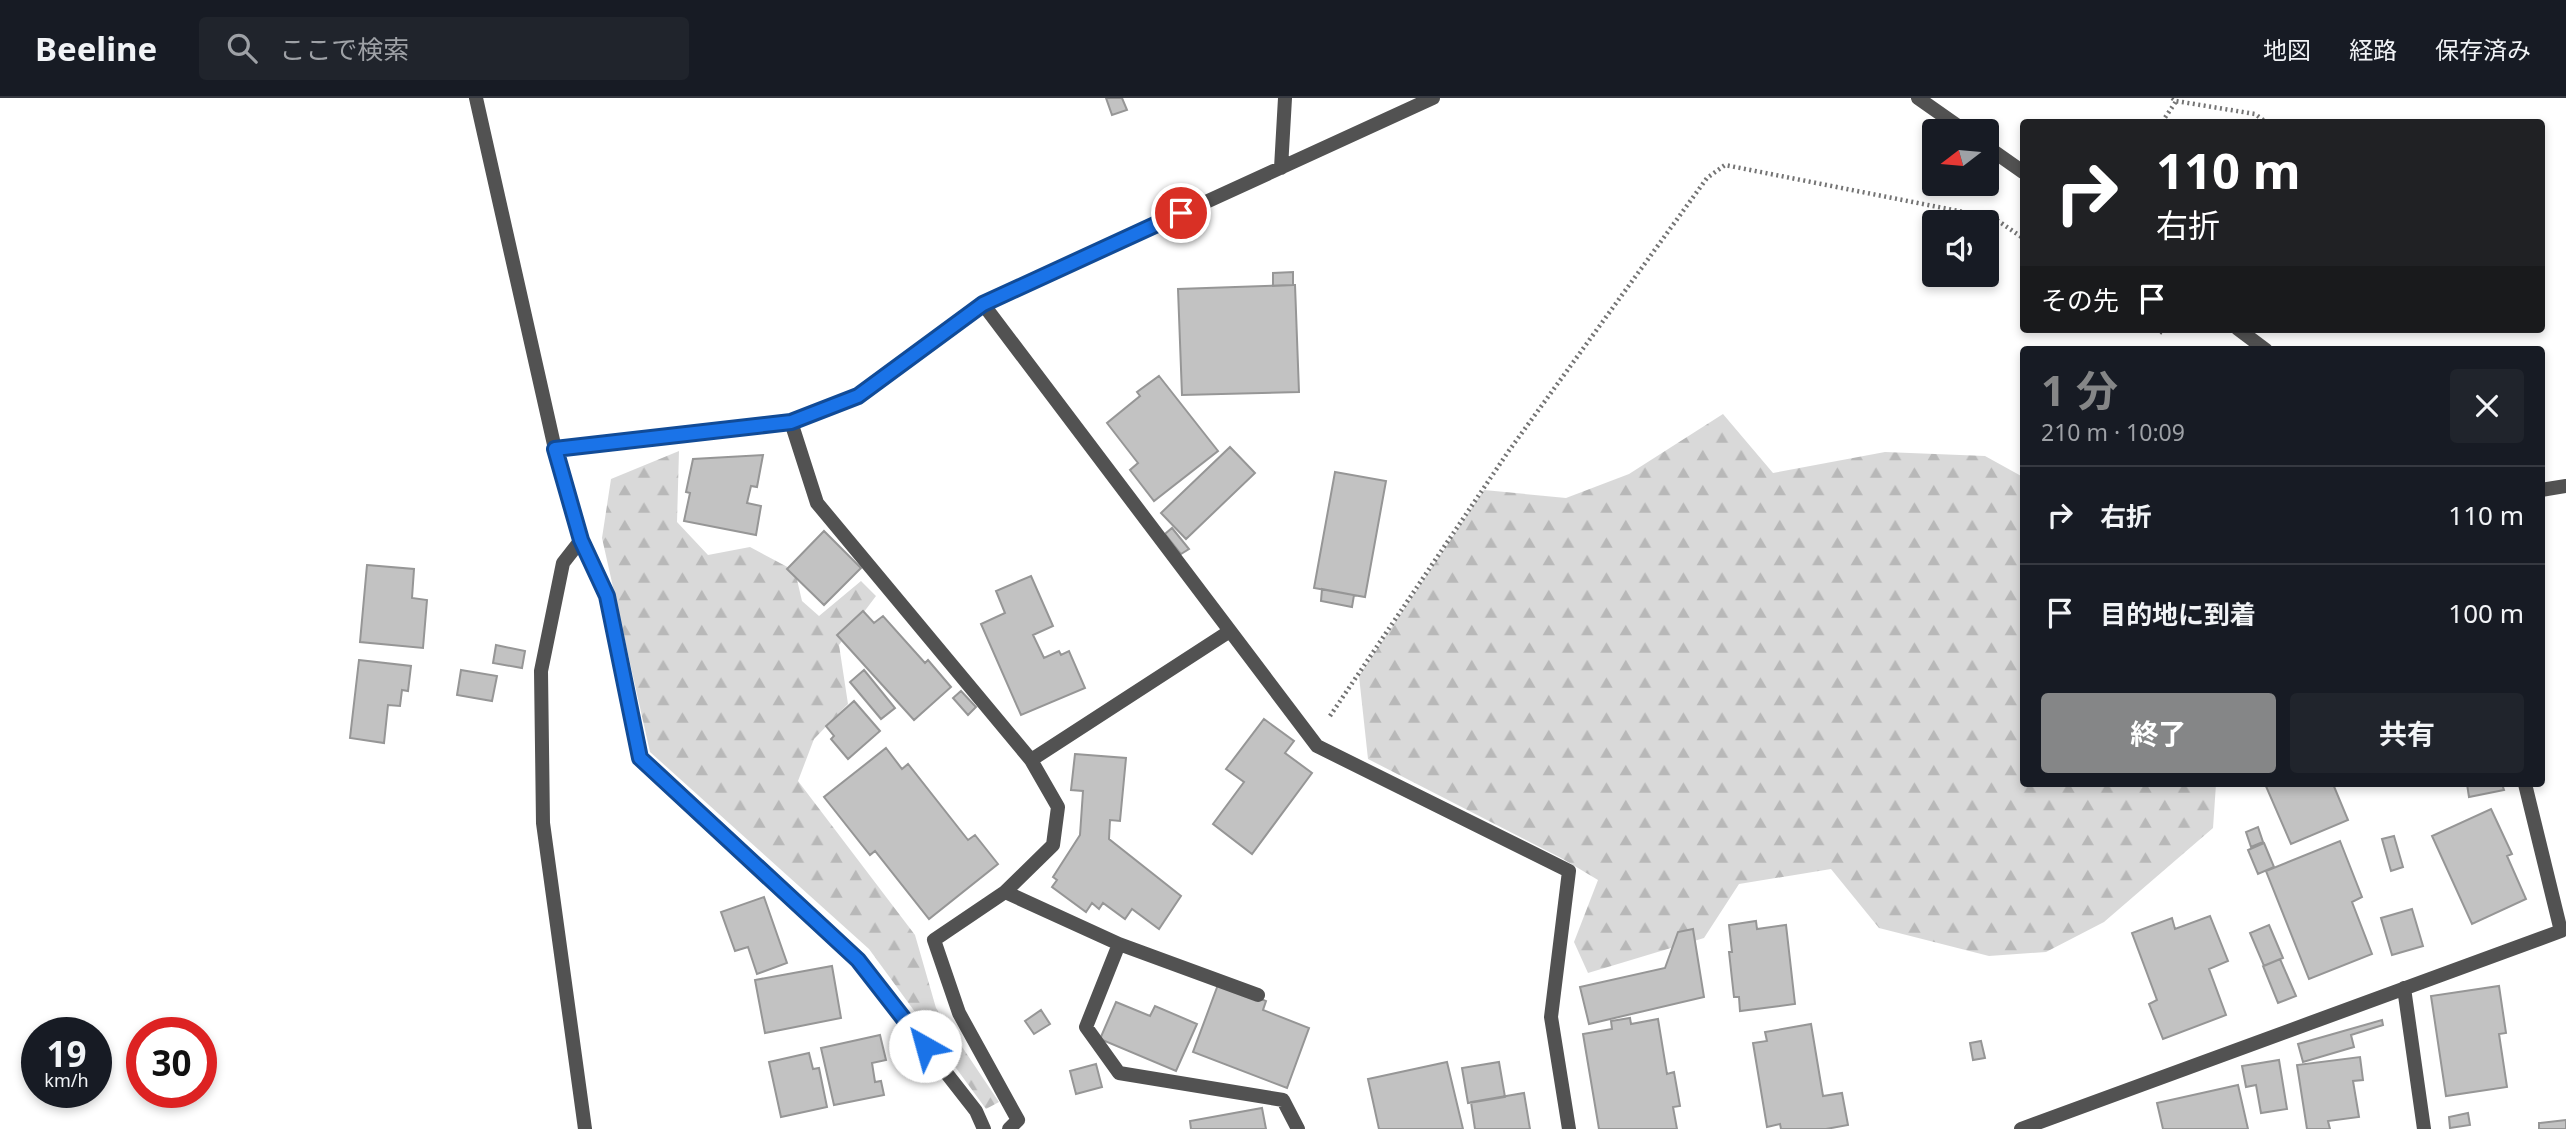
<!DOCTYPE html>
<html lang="ja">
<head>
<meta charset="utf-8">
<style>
  :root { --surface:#171b24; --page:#20242c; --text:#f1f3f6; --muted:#9ea1a6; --line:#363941; --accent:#858687 }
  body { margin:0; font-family:"Noto Sans","Noto Sans JP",sans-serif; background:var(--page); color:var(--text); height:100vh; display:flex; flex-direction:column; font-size:26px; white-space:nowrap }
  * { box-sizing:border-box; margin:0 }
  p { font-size:23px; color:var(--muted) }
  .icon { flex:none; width:38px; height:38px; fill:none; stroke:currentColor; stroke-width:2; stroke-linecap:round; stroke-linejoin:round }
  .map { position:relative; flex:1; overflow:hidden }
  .side { position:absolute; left:2020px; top:248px; width:525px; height:441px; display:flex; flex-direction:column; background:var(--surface); border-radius:7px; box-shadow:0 4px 10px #0003 }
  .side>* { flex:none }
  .banner { position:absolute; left:2020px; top:21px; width:525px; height:214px; border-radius:7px; box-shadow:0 4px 10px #0003; background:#202124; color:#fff; overflow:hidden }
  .needle { width:46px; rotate:254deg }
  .buttons { position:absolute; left:1922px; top:21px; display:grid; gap:14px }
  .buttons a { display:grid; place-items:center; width:77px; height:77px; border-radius:7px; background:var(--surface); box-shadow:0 4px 10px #0003; font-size:35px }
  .speed { position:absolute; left:21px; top:919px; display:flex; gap:14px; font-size:35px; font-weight:700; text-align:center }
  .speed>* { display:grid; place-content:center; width:91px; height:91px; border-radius:50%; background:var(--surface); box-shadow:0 4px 10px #0003; line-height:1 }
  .speed small { font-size:18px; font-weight:400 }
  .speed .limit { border:10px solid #d22; background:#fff; color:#111 }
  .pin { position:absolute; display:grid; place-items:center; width:60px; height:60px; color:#fff; margin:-30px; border:4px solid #fff; border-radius:50%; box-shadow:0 2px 7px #0007 }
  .me { position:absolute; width:77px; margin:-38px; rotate:322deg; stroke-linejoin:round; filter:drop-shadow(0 0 5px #0008) }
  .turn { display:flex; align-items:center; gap:24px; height:147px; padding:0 21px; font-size:32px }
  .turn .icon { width:91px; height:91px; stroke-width:2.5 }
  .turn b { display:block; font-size:49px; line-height:60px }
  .then { display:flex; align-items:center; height:66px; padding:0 21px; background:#0003; gap:14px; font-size:26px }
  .round { display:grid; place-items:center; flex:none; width:74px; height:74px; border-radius:7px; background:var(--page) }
  .overview { display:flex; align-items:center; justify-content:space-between; height:119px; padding:0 21px }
  h1 { font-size:42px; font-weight:700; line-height:52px; color:var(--accent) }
  .action { display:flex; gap:14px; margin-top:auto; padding:14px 21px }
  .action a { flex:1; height:80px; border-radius:7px; background:var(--accent); color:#fff; font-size:28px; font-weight:700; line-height:80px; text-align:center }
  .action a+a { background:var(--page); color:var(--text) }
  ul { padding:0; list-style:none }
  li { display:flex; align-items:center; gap:21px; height:98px; padding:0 21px; border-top:2px solid var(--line) }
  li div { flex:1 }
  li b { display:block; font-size:26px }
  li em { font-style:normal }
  header { display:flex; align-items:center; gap:42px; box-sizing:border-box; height:98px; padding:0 35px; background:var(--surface); border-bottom:2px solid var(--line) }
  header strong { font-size:33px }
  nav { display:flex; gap:38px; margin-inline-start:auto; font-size:24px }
  .search { width:490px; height:63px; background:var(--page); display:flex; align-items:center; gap:18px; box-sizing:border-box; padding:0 24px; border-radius:7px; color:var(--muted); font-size:26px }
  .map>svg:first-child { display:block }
</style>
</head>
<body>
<header>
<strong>Beeline</strong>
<div class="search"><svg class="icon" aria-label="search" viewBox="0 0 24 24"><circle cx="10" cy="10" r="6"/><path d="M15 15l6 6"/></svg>ここで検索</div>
<nav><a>地図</a><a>経路</a><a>保存済み</a></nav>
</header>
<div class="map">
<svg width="2566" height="1031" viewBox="0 0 2566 1031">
  <defs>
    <pattern id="forest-firs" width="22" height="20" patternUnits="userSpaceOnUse" patternTransform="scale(1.75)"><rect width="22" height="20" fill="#d9d9d9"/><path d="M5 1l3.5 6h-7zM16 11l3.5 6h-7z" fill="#b8b8b8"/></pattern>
  </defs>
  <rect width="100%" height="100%" fill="#fff"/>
  <path fill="url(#forest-firs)" d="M1723,316l50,59 112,-21 100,4 38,21v307h193l-3,44 -109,94 -58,30 -57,4 -110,-28 -48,-59 -92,15 -35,54 -116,35 -14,-31 24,-62 -35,-21 -195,-100 -9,-83 125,-186 82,8 63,-24z
    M679,353l-2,71 31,33 42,-8 45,24 7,30 17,15 42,-35 15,15 -37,49 9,59 -34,35 -16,42 117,154 21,73 63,94 -13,7 -117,-160 -219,-197 -48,-214 9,-59z"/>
  <path fill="#c2c2c2" stroke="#969696" stroke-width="2" d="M1106,0h16l5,12 -15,5z
    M1293,174v13l-20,1v-13z
    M1293,187h2l4,107 -117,3 -4,-106z
    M1159,278l59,75 -64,50 -24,-31 8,-7 -31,-40 33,-27 -3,-4z
    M1230,349l25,26 -69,66 -25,-26z
    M763,357l-6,32 -6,-1 -4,17 14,3 -5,29 -72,-14 6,-28 -4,-1 7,-33z
    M1335,374l51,9 -21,116 -51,-9z
    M1172,430l17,21 -8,5 -16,-20z
    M824,433l37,37 -37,37 -37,-36z
    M367,467l47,4 -2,29 15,2 -4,48 -63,-6z
    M1031,478l22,50 -20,9 11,23 15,-7 2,4 8,-4 16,37 -64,27 -40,-91 24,-11 -9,-22z
    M1322,491l32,6 -2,12 -31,-6z
    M863,513l11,12 9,-7 42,47 3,-3 23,27 -37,33 -77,-85z
    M496,547l29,6 -3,17 -29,-5z
    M359,562l52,6 -3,25 -6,-1 -2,16 -12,-1 -4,38 -34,-5z
    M461,572l36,6 -5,25 -35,-6z
    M864,572l31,38 -14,11 -31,-37z
    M961,593l15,16 -8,8 -15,-17z
    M854,603l26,30 -32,28 -17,-20 3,-3 -8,-10z
    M1264,621l30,22 -9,12 27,20 -60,81 -39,-30 31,-42 -18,-13z
    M886,650l16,21 6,-5 60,76 7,-5 23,29 -69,55 -54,-68 -5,4 -46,-58z
    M1075,656l51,4 -6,63 -10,-1 -1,19 72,57 -22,33 -27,-20 -7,10 -22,-16 -4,6 -7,-6 -6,9 -34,-25 5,-7 -4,-3 27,-42 3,-44 -12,-1z
    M2265,686h68l15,36 -57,24z
    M2467,686h35l2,6 -35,7z
    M2491,711l21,45 -5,2 19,43 -54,25 -40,-88z
    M2258,729l5,15 -12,5 -5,-15z
    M2394,738l9,31 -12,4 -9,-32z
    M2340,743l22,56 -10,5 20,52 -63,25 -43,-108z
    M2264,745l10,24 -16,7 -10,-24z
    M764,799l23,66 -30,11 -9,-27 -13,4 -14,-39z
    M2412,811l11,37 -31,9 -11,-37z
    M2210,818l18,45 -19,8 17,46 -63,24 -14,-35 8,-4 -25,-67 40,-15 3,11z
    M1756,823l1,8 29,-4 9,79 -55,7 -1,-14h-5l-5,-45h3l-3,-27z
    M2269,827l14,33 -19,8 -14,-33z
    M1693,831l11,68 -115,27 -9,-37 85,-19 13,-36z
    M2280,861l16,37 -18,7 -15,-37z
    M832,868l9,52 -76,15 -10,-53z
    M1219,884l47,19 -3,9 46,18 -22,60 -94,-36z
    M2499,888l7,47 -7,1 8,53 -61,9 -15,-100z
    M1116,904l34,14 5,-10 42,18 -21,47 -76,-32z
    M1041,912l9,14 -16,10 -9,-13z
    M1630,920l1,6 27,-5 9,55 7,-2 6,34 -7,1 4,22h-78l-16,-95 29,-5 -1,-8z
    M2382,922l1,5 -32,10 3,12 -51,15 -5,-18z
    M1811,926l12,72 19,-3 6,32 -22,4h-45l-1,-5 -13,3 -14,-84 14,-2 -2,-9z
    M880,937l6,25 -14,3 3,19 6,-1 3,14 -50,10 -13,-57z
    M1981,943l4,17 -12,2 -3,-17z
    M809,955l4,16 6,-1 8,39 -46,10 -12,-55z
    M2360,959l3,23 -10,1 6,36 -31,4 2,8h-23l-10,-64z
    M2279,962l8,49 -26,4 -5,-28 -10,2 -4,-21z
    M1447,964l16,67h-84l-11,-50z
    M1499,964l6,35 -37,6 -6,-35z
    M1096,966l6,23 -26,7 -6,-23z
    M2238,987l10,44h-85l-6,-26z
    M1524,995l6,36h-55l-4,-27z
    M1262,1010l4,21h-75l-1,-8z
    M2468,1015l2,12 -20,3 -1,-11z
    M2566,1022v9h-27v-6z"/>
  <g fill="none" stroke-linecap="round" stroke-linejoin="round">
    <path stroke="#747474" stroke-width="4.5" stroke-dasharray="2 3.5" stroke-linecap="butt" d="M2172,0l4,3 79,13 11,8
      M2162,24l15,-22
      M2156,231l7,4 4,-4
      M1330,618l178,-264 199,-274 18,-13 269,53 29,20"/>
    <path stroke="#525252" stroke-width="14" d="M476,0l79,351 26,91 26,56 33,162 218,202 118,151 8,18
      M1918,0l47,33
      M1986,48l37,26
      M1281,70l4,-70
      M983,206l334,442 252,125 -18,146 18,112
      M2238,231l28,21
      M791,324l26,81 214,257
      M555,351l236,-27 67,-26 125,-92 450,-206
      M2541,392l25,-4
      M581,442l-18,23 -22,108 2,152 42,306
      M1005,794l114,52 139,51
      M1119,846l-33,83 33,46 164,27 15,29
      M2404,890l20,141
      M1009,1031l9,-9 -59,-107 -25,-73 71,-48 48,-47 5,-38 -27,-47 199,-129
      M2021,1031l540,-198 -36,-147"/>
  </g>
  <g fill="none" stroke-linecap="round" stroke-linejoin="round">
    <g stroke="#114b97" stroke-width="18">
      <path id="route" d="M925,948l-67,-86 -218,-202 -33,-162 -26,-56 -26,-91 236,-27 67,-26 125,-92 198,-91"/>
    </g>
    <use href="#route" stroke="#1a73e8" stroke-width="12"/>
  </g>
</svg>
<div class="buttons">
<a><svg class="needle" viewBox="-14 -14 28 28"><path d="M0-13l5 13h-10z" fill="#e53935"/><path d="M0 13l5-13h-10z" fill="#9ea1a6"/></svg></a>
<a><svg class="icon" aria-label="sound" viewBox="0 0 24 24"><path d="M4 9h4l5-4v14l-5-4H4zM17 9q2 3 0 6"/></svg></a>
</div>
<div class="speed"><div>19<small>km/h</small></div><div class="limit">30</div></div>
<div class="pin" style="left:1181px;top:115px;background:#d93025"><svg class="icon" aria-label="arrive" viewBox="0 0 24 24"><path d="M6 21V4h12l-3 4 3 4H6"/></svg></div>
<svg class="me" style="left:925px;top:948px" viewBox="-20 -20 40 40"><circle r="19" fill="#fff"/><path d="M0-13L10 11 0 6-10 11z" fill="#1a73e8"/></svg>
<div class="banner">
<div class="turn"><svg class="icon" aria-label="right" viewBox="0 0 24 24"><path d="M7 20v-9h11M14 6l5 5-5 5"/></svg><div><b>110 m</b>右折</div></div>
<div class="then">その先<svg class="icon" aria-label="arrive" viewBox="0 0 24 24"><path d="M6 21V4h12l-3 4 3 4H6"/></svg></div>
</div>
<section class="side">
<div class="overview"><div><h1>1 分</h1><p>210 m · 10:09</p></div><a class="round"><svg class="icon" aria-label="close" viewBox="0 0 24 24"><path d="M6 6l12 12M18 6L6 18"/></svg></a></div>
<ul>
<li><svg class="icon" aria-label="right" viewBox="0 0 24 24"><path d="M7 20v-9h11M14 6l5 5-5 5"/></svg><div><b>右折</b></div><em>110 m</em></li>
<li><svg class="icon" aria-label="arrive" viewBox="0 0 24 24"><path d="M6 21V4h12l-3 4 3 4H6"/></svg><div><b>目的地に到着</b></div><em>100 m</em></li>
</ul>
<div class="action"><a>終了</a><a>共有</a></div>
</section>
</div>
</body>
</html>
